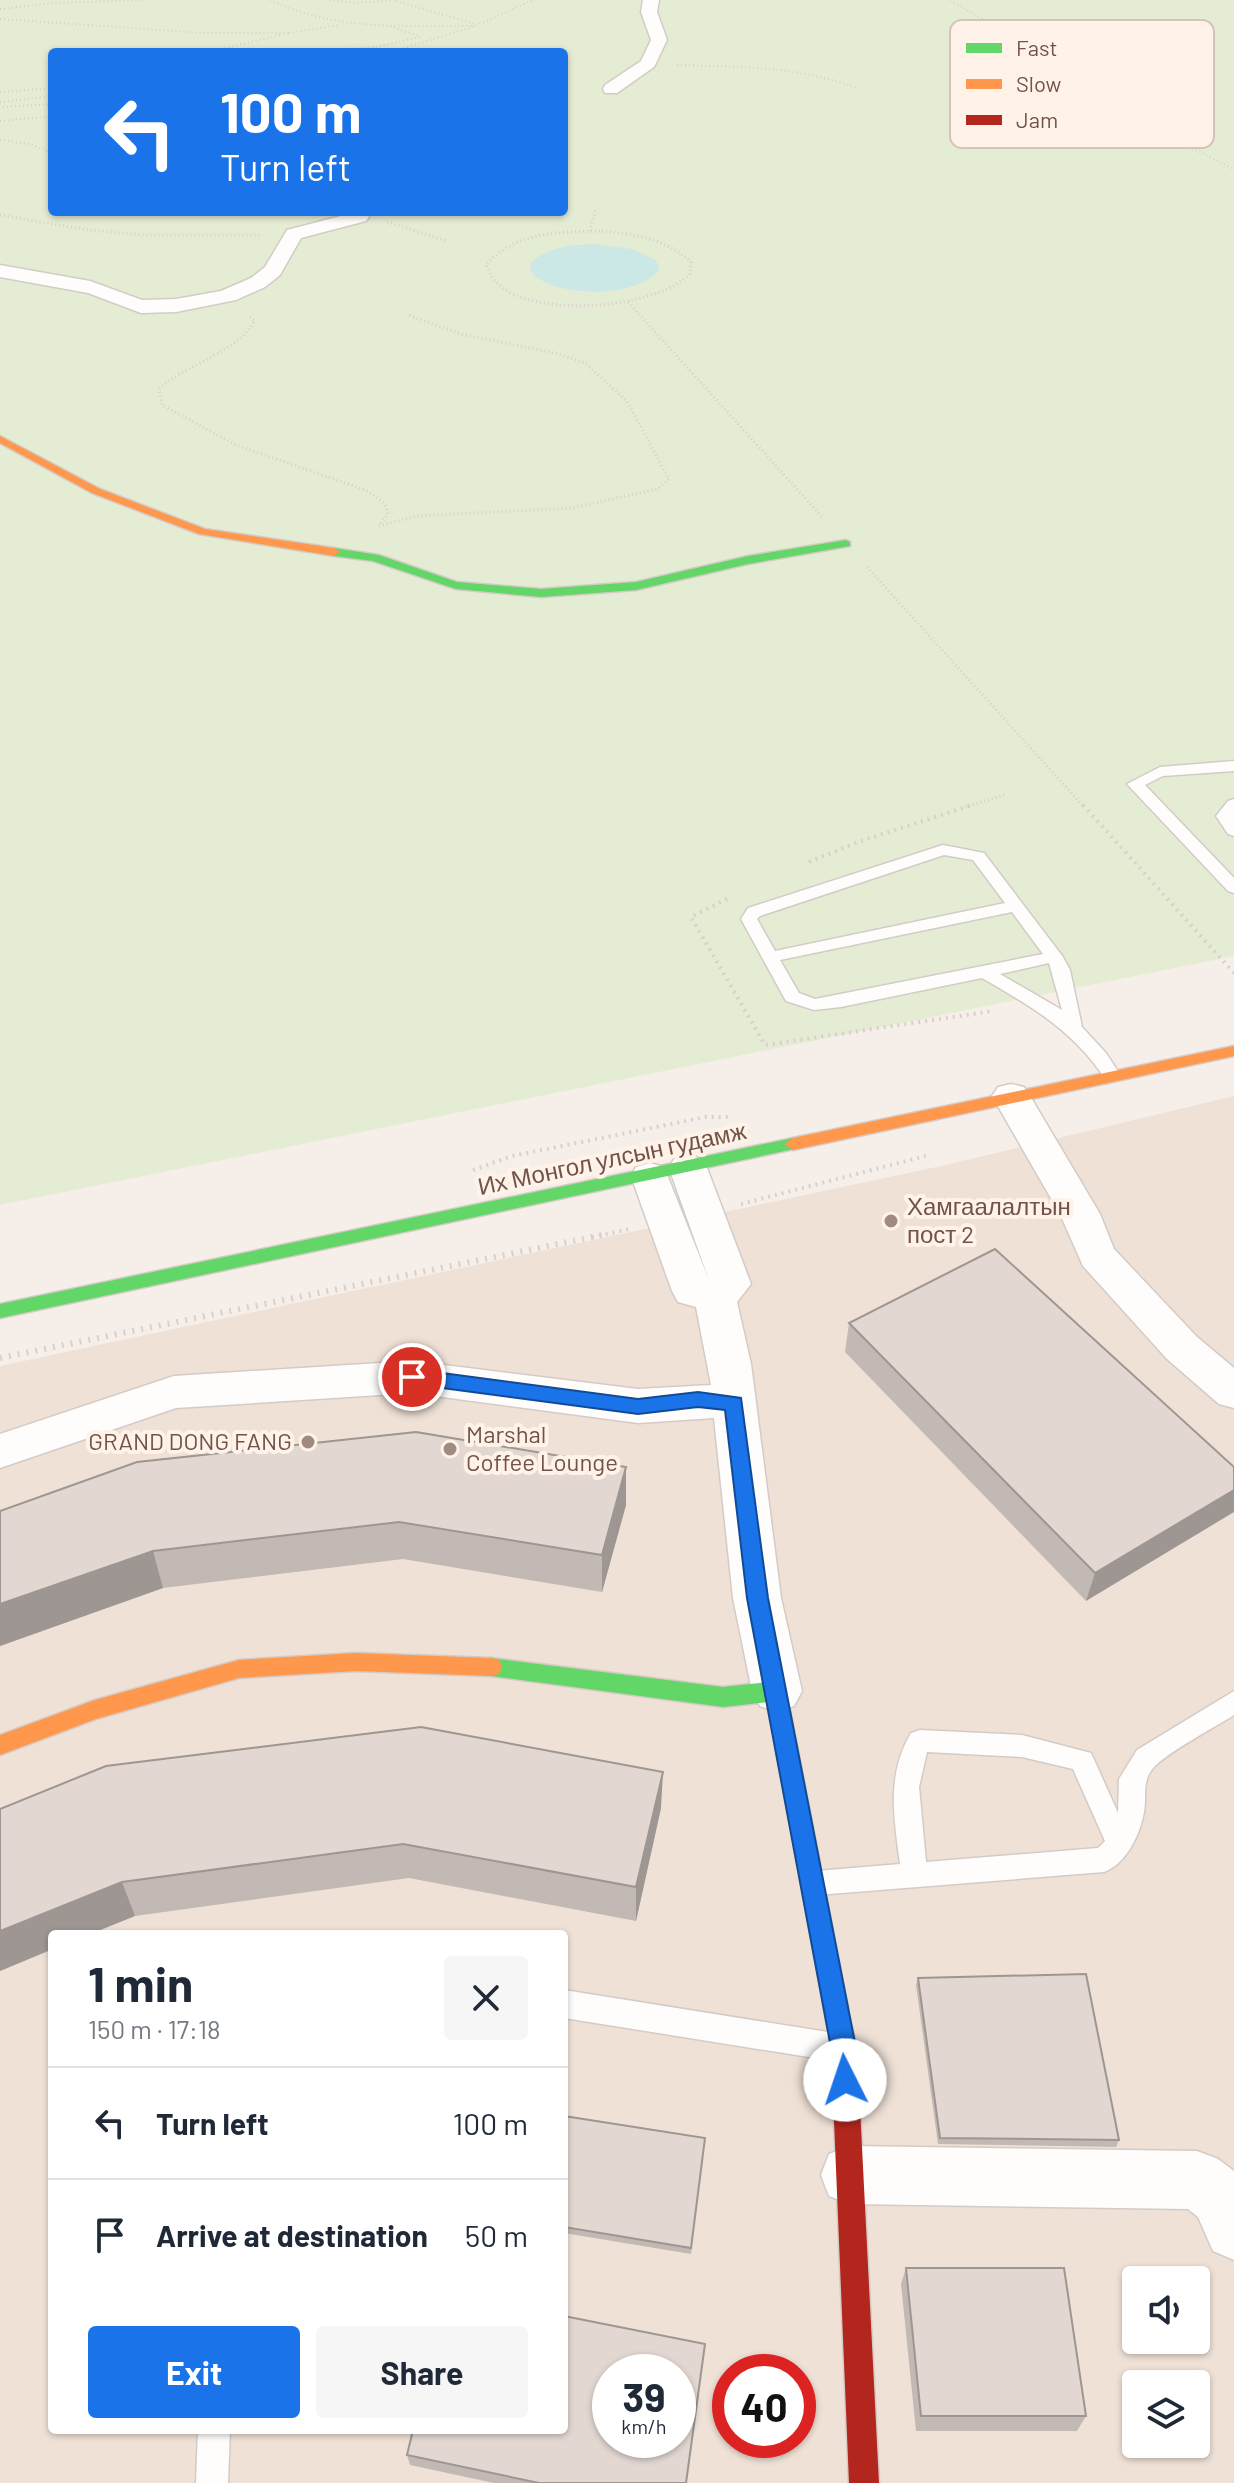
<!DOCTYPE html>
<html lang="en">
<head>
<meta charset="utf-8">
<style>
  :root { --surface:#fff; --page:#f6f6f7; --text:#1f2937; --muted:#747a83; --line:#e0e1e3; --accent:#1a73e8 }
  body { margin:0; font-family:Barlow,sans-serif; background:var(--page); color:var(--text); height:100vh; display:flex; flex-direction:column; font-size:30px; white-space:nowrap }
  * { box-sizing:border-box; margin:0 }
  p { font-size:26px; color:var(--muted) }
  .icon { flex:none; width:44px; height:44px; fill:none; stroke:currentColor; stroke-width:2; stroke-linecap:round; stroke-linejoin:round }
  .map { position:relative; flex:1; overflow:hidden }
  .details { position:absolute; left:48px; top:1930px; width:520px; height:504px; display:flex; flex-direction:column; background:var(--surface); border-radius:8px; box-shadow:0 2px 6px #0004 }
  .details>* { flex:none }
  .hud { position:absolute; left:48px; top:48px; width:520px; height:168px; border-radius:8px; box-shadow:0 2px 6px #0004; background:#1a73e8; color:#fff; overflow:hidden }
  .tools { position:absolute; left:1122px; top:2266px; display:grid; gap:16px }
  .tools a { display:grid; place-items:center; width:88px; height:88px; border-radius:8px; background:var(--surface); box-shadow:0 2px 6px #0004; font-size:40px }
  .speed { position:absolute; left:592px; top:2354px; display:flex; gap:16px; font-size:40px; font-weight:700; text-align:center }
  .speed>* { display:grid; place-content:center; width:104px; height:104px; border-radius:50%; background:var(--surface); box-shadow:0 2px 6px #0004; line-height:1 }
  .speed small { font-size:20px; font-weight:400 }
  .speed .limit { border:12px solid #d22; background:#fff; color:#111 }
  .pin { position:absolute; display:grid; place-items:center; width:68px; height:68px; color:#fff; margin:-34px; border:4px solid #fff; border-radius:50%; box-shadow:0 2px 8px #0007 }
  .me { position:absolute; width:88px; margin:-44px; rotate:356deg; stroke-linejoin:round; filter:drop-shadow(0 0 6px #0008) }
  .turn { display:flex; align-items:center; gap:28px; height:168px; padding:0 40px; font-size:36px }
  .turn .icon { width:104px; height:104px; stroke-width:2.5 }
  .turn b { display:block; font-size:56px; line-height:68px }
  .round { display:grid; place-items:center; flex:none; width:84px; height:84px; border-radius:8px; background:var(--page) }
  .summary { display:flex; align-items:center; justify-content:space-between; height:136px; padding:0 40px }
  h1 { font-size:48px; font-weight:700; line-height:60px }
  .cta { display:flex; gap:16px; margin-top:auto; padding:16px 40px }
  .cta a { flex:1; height:92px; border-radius:8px; background:var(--accent); color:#fff; font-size:32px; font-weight:700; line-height:92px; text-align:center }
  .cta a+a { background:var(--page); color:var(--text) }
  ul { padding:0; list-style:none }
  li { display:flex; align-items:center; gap:24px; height:112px; padding:0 40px; border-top:2px solid var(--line) }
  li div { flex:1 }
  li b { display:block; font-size:30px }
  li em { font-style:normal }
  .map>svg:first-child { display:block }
</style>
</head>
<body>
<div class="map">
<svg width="1234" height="2483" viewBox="0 0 1234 2483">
  <rect width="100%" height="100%" fill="#f6efe9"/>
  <path fill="#efe1d6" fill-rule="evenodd" d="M1234,1096v1387h-1234v-1117l946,-201zM52,1934h512v496h-512zM1136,2280h60v60h-60zM610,2372h68v68h-68zM730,2372h68v68h-68zM1136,2384h60v60h-60z"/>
  <path fill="#e5ecd4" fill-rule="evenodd" d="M0,0h1234v956l-1234,249zM52,52h512v160h-512z"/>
  <path fill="#cbe7e6" d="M595,244l37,5 24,11 3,9c-18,30 -109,30 -129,1l1,-7c16,-17 42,-18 64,-19z"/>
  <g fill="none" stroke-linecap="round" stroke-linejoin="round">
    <g stroke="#d4cbc6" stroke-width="3">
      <path id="lane" d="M1234,761v10l-71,5 -18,9 89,93v15l-6,-2 -101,-107 33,-17z
        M1234,799v37l-6,-2 -12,-18 12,-15z
        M943,845l41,8 79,104 7,13 12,57 24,26 15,23 -3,4h-12c-32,-49 -75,-74 -124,-102l-141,29 -27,3 -28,-9 -45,-82 7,-11zM944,855l29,5 32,43 -230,48 -18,-32 3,-3zM1012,912l31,42 -228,45 -16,-6 -19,-33zM1049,963l13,47 -62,-36z
        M1234,1691v24c-22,14 -61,34 -79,51 -14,14 -8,29 -11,46 -4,23 -18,52 -40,60l-287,23 -9,-3 -4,-9 4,-9 9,-3 83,-7c-6,-46 -14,-89 11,-131l9,-3 102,5 69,18 27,60 1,-34 18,-29zM927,1752l95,5 51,12 32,72 -7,7 -172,14 -7,-75z
        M564,1990l276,44 10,4 4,10 -4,10 -10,4 -276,-44z
        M198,2430h32l-2,53h-32z"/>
    </g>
    <g stroke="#d4cbc6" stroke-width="3">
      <path id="street" d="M643,0h16l-2,12 10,28 -13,27 -37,26h-12l-2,-4 2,-4 36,-24 10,-21 -10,-28z
        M356,212l10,1 3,4 -3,4 -65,17 -21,37 -15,12 -29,13 -60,12 -35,1 -53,-20 -88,-16v-12l90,16 52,19 34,-1 45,-8 30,-13 14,-11 22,-37z
        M1011,1084l13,3 6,9 70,118 14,35 83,88 37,31v40l-15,-4 -52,-45 -84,-93 -23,-52 -68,-118 6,-9z
        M688,1155l14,4 5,9 44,116 -14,18 14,62 30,234 21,93 -8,15 -17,6 -17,-6 -8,-15 -19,-93 -19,-180 -76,5 -226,-30 -236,15 -176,60v-34l174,-58 238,-15 226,28 73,-4 -15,-78 -18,-5 -6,-11 -41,-115 5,-9 14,-4 14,4 45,113 -40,-112 5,-9z
        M850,2146l347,5 21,8 16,12v89l-21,-9 -15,-34 -10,-8 -338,-5 -21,-8 -8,-21 8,-21z"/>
    </g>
    <g stroke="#d5cbc6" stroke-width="3">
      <path id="fast" d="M846,540l4,2v4l-102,18 -112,26 -95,7 -85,-8 -83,-28 -39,-5 -6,-4 6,-4 45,7 78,27 84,7 95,-7 112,-26z
        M793,1138l9,6 -3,4 -799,170v-14z
        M491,1658l232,29 54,-6 8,3 63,324 -3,9 -9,3 -9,-3 -3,-9 -56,-306 -45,5 -232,-31 -8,-2 -3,-7 3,-7z"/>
    </g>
    <g stroke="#d5cbc6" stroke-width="3">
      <path id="slow" d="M0,436l100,53 105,40 129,19 6,4 -6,4 -135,-22 -107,-41 -92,-50z
        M1234,1046v10l-441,94 -9,-6 9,-6z
        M356,1653l135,5 8,2 3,7 -3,7 -8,2 -135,-5 -117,7 -143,41 -96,36v-20l95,-35 144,-40z"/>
    </g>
    <g stroke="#d5cbc6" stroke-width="3">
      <path id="jam" d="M836,1996l9,3 12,49 22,435h-30l-18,-435 -7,-40 3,-9z"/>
    </g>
    <path stroke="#d9cfcc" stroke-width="2" stroke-dasharray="1 3" stroke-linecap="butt" d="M270,0c70,32 130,25 205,26
      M330,0l25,3 42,-3
      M950,0l77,45 124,83 83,41
      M396,1l79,23
      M0,9l52,-6 91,-3
      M0,19l202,14h87
      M390,26l29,10
      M289,33l50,-8
      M372,48l48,-11
      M209,52l71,-17
      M293,52l82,-5
      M392,52l83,-26 58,-26
      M677,65c62,2 123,1 182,24
      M0,92l52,-4
      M0,102l52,-6
      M3,107l49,-3
      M0,121l52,-5
      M0,140l30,4 22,9"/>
    <path stroke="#d9cfcc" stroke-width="3" stroke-dasharray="1 3" stroke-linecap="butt" d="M0,215l88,15 57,5h116
      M387,222l60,19
      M590,231l6,-22
      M602,231c33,3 64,8 89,31l-1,12c-34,35 -160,46 -195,7 -4,-4 -6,-11 -9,-16 30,-34 74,-33 116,-34z
      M628,302l195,216
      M250,317l5,4c-22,35 -67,41 -96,68l3,16 74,40 132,46 17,13 3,10 -9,12
      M379,526l37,-10 156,-8 85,-19 12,-10 -42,-78 -42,-38 -30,-10 -94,-19 -53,-19
      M867,567l217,240
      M965,807l39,-12"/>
    <path stroke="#d9cfcc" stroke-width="4" stroke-dasharray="2 5" stroke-linecap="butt" d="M1083,805l151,168
      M809,862l49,-20 114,-37
      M727,899l-36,18 74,128 228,-34
      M473,1170l39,-14 194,-39h26
      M741,1204l188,-49
      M592,1237l38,-8"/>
    <path stroke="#d9cfcc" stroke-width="6" stroke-dasharray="2 7" stroke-linecap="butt" d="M0,1358l602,-123"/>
    <use href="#lane" fill="#fefdfc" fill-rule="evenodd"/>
    <use href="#street" fill="#fefdfc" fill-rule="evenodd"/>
    <use href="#fast" fill="#63d668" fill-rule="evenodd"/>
    <use href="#slow" fill="#ff974d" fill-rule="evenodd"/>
    <use href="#jam" fill="#b3261e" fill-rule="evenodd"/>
  </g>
  <path fill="#c2b9b4" d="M849,1323l385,144 -148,134 -241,-249z
    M626,1467v38l-24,87 -199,-33 -240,29 -163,58v-135z
    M661,1808l-25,113 -227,-43 -274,38 -135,55v-162z
    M918,1978l201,162 -3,7 -178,-3 -22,-159z
    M564,2116l141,22 -14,116 -127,-21z
    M906,2268l180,148 -9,15h-161l-15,-147z
    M407,2455l280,28h-193l-84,-18z"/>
  <path fill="#9e9692" d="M626,1467v38l-24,87v-37z
    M1234,1490v22l-148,89 9,-28z
    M153,1551l10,37 -163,58v-42z
    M663,1772l-2,36 -25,113v-34z
    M122,1882l13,34 -45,18h-38v15l-52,22v-40z"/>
  <path fill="#e2d7d1" stroke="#9e9692" stroke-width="2" fill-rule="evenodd" d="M995,1249l239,218v23l-139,83 -246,-250z
    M416,1432l210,35 -24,88 -203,-33 -246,29 -153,53v-93l137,-49z
    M421,1727l242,45 -27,115 -233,-43 -281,38 -122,49v-122l106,-43z
    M1086,1974l33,166 -179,-2 -22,-160z
    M564,2116l141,22 -14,110 -127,-21z
    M906,2268h158l22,148h-165z
    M564,2316l141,28 -19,139h-147l-132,-28 6,-25h151zM610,2372h68v68h-68z"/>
  <path fill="#1a73e8" stroke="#114b97" stroke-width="2" d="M412,1369l226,30 60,-7 43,6 27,200 88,450 2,32 -4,9 -9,4 -9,-4 -4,-9 -1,-32 -84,-450 -22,-188 -27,-3 -60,7 -226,-30 -7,-2 -3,-5 3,-5z"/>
  <g fill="#a18a81" stroke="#fff3e9" stroke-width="3">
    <circle cx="891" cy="1221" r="8"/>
    <circle cx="308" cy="1442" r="8"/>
    <circle cx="450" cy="1449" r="8"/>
  </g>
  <g text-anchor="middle" stroke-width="8" stroke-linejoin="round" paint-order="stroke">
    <g font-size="24" fill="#735349" stroke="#fff3e9">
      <text transform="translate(612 1159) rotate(-12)" y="8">Их Монгол улсын гудамж</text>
    </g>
    <g font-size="24" fill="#735349" stroke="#fff3e9" text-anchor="start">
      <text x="907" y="1215">Хамгаалалтын<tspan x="907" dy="28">пост 2</tspan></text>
      <text x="466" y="1443">Marshal<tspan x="466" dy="28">Coffee Lounge</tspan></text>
      <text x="292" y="1450" text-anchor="end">GRAND DONG FANG</text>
    </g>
  </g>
  <rect x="950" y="20" width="264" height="128" rx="12" fill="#fff3e9" stroke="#d5c3b9" stroke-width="2"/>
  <rect x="966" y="43" width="36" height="10" fill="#63d668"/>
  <rect x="966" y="79" width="36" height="10" fill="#ff974d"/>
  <rect x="966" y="115" width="36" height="10" fill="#b3261e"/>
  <g font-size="22" fill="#735349">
    <text x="1016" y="56">Fast</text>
    <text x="1016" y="92">Slow</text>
    <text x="1016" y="128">Jam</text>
  </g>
</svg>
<div class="tools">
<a><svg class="icon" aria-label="sound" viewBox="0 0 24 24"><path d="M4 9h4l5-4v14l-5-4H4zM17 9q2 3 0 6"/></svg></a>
<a><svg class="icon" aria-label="layers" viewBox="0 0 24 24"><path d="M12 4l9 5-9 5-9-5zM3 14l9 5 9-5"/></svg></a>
</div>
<div class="speed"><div>39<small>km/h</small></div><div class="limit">40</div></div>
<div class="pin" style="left:412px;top:1377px;background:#d93025"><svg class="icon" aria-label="arrive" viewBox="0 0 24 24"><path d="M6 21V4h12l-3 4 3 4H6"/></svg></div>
<svg class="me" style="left:845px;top:2080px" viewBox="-20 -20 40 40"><circle r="19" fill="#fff"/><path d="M0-13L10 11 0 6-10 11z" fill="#1a73e8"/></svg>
<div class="hud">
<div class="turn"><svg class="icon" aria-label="left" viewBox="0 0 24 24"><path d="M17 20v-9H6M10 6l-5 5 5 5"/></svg><div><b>100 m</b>Turn left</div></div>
</div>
<section class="details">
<div class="summary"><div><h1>1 min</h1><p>150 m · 17:18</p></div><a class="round"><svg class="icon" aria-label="close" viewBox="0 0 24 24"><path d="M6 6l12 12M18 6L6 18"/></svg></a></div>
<ul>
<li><svg class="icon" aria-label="left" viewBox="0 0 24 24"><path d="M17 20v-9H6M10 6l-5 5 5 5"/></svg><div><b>Turn left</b></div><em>100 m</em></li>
<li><svg class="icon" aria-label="arrive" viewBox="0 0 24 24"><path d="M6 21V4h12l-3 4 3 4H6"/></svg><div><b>Arrive at destination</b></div><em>50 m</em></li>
</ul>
<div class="cta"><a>Exit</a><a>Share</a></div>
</section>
</div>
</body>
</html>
